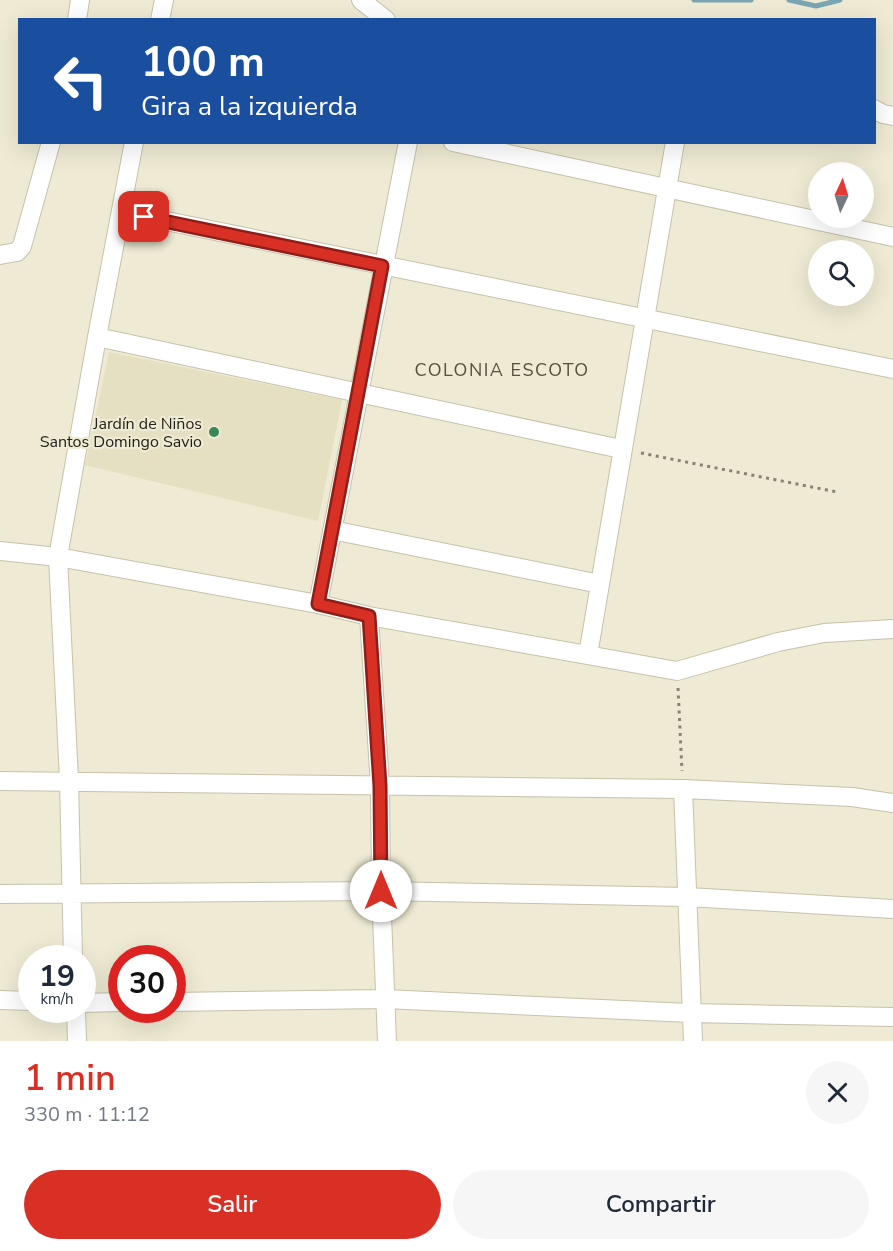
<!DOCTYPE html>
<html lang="es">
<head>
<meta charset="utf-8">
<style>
  :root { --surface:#fff; --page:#f6f6f7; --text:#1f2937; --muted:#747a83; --accent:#d93025 }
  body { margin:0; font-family:"Nunito Sans",sans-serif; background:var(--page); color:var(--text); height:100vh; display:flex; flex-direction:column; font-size:22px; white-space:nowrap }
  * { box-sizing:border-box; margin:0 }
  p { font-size:20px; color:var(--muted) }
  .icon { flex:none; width:33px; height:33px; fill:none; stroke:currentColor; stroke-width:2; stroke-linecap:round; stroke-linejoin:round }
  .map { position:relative; height:1041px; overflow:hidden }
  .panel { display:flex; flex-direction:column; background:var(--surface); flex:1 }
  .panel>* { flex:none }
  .hud { position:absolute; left:18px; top:18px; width:858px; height:126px; border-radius:0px; box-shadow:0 6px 24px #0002; background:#1a4fa0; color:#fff; overflow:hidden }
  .needle { width:39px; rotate:4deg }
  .fabs { position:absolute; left:808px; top:162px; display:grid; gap:12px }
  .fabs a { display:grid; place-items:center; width:66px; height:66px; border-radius:50%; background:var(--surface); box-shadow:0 6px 24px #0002; font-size:30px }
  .speed { position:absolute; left:18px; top:945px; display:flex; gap:12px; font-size:30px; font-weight:700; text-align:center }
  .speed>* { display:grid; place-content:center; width:78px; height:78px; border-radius:50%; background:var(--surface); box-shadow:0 6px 24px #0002; line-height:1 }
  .speed small { font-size:15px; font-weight:400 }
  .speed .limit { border:9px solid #d22; background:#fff; color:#111 }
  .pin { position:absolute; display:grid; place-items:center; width:51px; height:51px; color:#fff; margin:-26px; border-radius:12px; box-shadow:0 3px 9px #0006 }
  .me { position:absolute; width:66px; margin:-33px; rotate:0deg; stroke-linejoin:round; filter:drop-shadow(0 0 4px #0008) }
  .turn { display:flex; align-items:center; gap:21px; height:126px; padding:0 24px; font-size:27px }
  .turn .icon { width:78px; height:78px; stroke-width:2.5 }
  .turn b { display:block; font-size:42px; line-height:51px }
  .round { display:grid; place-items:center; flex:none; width:63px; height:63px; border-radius:32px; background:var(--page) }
  .overview { display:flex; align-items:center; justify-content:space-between; height:102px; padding:0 24px }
  h1 { font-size:36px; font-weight:600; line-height:45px; color:var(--accent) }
  .primary-button { display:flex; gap:12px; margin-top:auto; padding:12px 24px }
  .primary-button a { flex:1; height:69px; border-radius:36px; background:var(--accent); color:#fff; font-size:24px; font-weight:600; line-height:69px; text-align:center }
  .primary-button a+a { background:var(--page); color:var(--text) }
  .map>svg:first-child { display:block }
</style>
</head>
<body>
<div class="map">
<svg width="893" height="1041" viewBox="0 0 893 1041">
  <rect width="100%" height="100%" fill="#eeead3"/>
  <path fill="#e6e0c2" d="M109,352l233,48 -24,121 -233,-56z"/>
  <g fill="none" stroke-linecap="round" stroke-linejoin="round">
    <path stroke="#7aa5b4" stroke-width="5" d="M694,0h57
      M789,0l27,6 24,-6"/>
    <g stroke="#c6c2ac" stroke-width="20">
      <path id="minor" d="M361,0l25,20
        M77,20l3,-20
        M160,20l4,-20
        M874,109l9,5 10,2
        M453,142l440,95
        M122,212l771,157
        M0,255l17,-3 5,-6 29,-104
        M97,337l524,112
        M332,530l268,54
        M0,551l58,6 260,47 51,12 308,55 101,-29 46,-9 69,-4
        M318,604l90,-462
        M369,616l11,170 1,105 6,150
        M588,655l87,-513
        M0,781l683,8 169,8 41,6
        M683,789l10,252
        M0,894l381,-3 307,6 205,12
        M73,958l-4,-178 -11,-223 39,-220 37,-195
        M0,1000l32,1
        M172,1002l213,-3 305,14 203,4
        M82,1003l40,-1
        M76,1010l1,31"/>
    </g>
    <path stroke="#868374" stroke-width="3" stroke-dasharray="3 4.5" stroke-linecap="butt" d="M641,453l196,39
      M678,688l4,83"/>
    <use href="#minor" stroke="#fff" stroke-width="18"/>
  </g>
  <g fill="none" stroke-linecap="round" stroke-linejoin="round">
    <g stroke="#8d1f18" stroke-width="15">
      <path id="route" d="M144,217l238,49 -64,338 51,12 11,170 1,105"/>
    </g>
    <use href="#route" stroke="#d93025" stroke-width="10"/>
  </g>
  <circle fill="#388757" stroke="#eeead3" stroke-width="2" cx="214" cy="432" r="6"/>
  <g text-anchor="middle" stroke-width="4.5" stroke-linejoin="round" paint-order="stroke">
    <g font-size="16" fill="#24221a" stroke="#eeead3" text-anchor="end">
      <text x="202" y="429">Jardín de Niños<tspan x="202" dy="18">Santos Domingo Savio</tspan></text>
    </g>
    <g font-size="18" letter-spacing="1.5" fill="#54513d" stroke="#eeead3">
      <text x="502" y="376">COLONIA ESCOTO</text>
    </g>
  </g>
</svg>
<div class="fabs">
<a><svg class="needle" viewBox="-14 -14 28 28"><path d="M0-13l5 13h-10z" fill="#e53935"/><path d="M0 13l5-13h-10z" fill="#747a83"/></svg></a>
<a><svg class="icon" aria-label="search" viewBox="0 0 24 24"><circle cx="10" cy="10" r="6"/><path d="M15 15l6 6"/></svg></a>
</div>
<div class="speed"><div>19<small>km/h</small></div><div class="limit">30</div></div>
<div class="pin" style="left:144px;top:217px;background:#d93025"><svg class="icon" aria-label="arrive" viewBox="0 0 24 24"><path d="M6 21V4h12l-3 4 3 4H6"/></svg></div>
<svg class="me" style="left:381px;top:891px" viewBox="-20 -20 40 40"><circle r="19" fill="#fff"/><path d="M0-13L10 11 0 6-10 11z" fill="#d93025"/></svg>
<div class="hud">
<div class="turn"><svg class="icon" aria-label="left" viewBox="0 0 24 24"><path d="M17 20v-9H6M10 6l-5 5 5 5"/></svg><div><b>100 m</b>Gira a la izquierda</div></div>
</div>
</div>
<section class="panel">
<div class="overview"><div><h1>1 min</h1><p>330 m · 11:12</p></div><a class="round"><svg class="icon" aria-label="close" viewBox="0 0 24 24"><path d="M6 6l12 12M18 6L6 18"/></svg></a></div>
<div class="primary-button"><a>Salir</a><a>Compartir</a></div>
</section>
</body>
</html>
